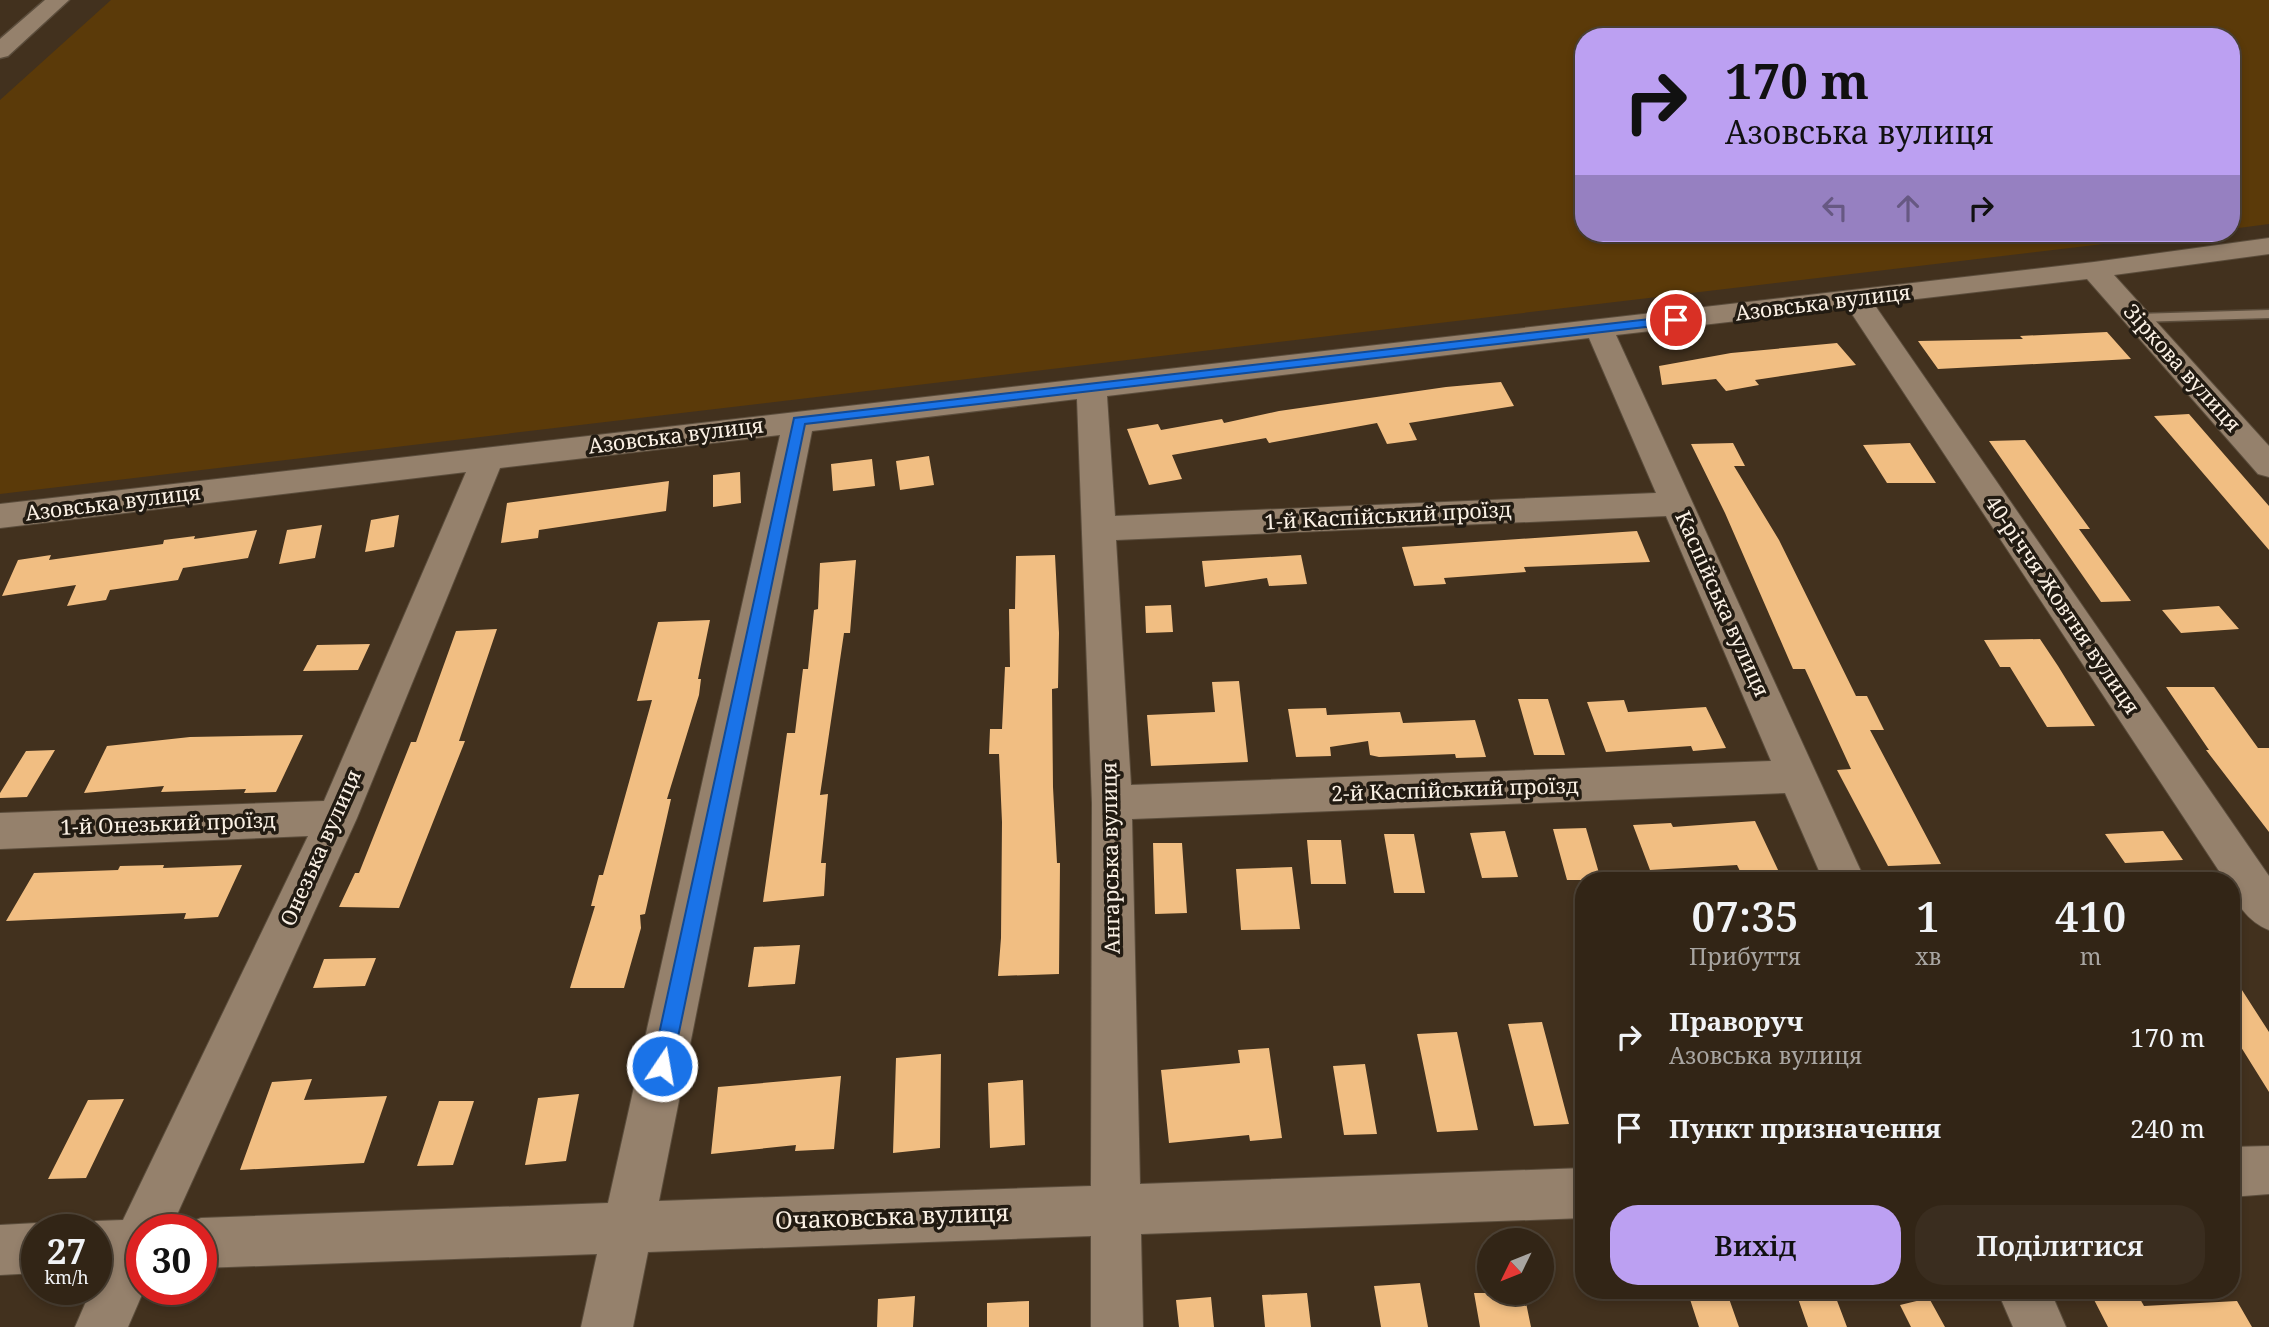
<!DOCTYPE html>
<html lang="uk">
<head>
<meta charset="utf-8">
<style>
  :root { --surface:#322516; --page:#3a2d1f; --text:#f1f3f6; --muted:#a8a5a1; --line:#4d4235; --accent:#bca0f2 }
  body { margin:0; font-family:"Noto Serif",serif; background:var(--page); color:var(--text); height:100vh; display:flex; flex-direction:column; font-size:26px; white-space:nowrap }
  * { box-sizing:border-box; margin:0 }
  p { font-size:23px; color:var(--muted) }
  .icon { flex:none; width:38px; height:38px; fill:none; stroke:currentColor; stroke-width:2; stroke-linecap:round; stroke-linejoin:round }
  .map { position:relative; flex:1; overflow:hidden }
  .sheet { position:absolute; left:1575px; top:872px; width:665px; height:427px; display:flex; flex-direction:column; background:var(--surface); border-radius:28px; box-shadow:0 4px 10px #0003,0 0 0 2px var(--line) }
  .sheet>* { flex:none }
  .banner { position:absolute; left:1575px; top:28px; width:665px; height:214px; border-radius:28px; box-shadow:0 4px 10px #0003,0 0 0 2px var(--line); background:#bca0f2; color:#111; overflow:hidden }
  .needle { width:46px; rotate:227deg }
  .fabs { position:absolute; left:1477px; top:1228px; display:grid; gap:14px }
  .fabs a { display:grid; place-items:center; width:77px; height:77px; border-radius:50%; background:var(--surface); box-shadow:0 4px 10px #0003,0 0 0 2px var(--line); font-size:35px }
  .speed { position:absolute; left:21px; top:1214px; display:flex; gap:14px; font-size:35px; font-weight:700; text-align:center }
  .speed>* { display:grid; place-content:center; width:91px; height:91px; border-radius:50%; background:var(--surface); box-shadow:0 4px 10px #0003,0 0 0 2px var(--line); line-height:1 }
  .speed small { font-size:18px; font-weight:400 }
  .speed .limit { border:10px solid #d22; background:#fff; color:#111 }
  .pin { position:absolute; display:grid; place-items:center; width:60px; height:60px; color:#fff; margin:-30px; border:4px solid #fff; border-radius:50%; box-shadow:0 2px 7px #0007 }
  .me { position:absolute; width:77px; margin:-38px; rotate:12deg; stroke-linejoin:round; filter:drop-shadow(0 0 5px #0008) }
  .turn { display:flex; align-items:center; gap:24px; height:147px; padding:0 35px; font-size:32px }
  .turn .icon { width:91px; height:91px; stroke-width:2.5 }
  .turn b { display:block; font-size:49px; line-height:60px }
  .lanes { display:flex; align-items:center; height:66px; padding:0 35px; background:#0003; justify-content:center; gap:35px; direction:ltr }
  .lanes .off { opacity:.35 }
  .eta { display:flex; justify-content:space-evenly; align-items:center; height:119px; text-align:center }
  .eta b { font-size:42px; font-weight:600; line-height:49px }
  .primary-button { display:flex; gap:14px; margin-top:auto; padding:14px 35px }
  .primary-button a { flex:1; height:80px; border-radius:28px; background:var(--accent); color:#111; font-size:28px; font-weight:600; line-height:80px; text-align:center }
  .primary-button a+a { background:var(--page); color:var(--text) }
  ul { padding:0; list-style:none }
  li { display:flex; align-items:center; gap:21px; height:91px; padding:0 35px }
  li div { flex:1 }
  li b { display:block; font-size:26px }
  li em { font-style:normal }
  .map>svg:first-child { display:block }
</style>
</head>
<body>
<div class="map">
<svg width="2269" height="1327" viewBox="0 0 2269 1327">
  <rect width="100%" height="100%" fill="#42311e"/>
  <path fill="#5b3a09" d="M111,0h2158v224l-38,5v-192h-647v196h612l-2196,261v-394z"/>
  <path fill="#f1be82" d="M2107,332l24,27 -193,10 -20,-28 105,-2 -3,-3z
    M1837,343l19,22 -101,15 4,5 -33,6 -10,-12 -54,6 -3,-19 72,-13z
    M1501,382l13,24 -105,17 8,17 -30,4 -10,-21 -108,20 -3,-5 -94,17 10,24 -33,6 -22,-56 31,-5 3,6 61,-11 2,4 55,-12 167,-24z
    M2189,414l80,92v44l-115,-134z
    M2025,440l65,89h-11l52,72 -30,1 -112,-161z
    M1733,443l12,23h-11l45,74 77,156h11l17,34h-14l71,134 -53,2 -51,-96 14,-1 -46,-100h-12l-68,-156 -34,-69z
    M1910,443l26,40h-49l-24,-38z
    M929,456l5,29 -34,5 -4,-29z
    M872,459l3,27 -42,5 -2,-27z
    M740,472l1,31 -28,4v-32z
    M669,481l-3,30 -127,19 -1,8 -37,5 6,-40z
    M399,515l-5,32 -29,5 6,-32z
    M322,525l-7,33 -36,6 8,-34z
    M257,530l-9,28 -65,10 -5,12 -68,10 -4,10 -39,6 9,-21 -74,11 16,-36 33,-5 -2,5 114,-16 1,-4 31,-4 -1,3z
    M1637,531l13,31 -126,5 2,5 -82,6 2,6 -32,2 -12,-39z
    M1055,555l4,78 -1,55 -6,1 1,98 4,76h3l-1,111 -61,2 3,-38 1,-116 -3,-68h-10l1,-25h12l3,-62h5l-1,-58h6l1,-53z
    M1301,555l6,29 -38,2 -2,-8 -62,9 -3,-26z
    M856,560l-6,73h-6l-24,162 8,-1 -7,69h5l-2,33 -61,6 24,-169h8l8,-64h5l6,-59 4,-1 2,-46z
    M1171,605l2,27 -27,1 -1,-27z
    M2219,606l20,23 -58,4 -19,-23z
    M710,620l-12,59h3l-2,16 -32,104h4l-26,115 -5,1 1,13 -17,60h-54l25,-82h-4l8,-31h4l49,-175 -15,1 21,-79z
    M497,629l-38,112h6l-66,167 -60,-1 16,-34h4l52,-131h5l40,-111z
    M2040,639l18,27 37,60 -48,1 -37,-60h-10l-16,-27z
    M370,644l-12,26 -55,1 14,-26z
    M1239,681l9,81 -97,4 -4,-51 68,-3 -3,-30z
    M2166,687h48l44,61h11v84l-63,-82h3z
    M1518,699h30l17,56h-31z
    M1624,700l4,12 78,-5 20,41 -33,3 -2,-5 -85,6 -19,-50z
    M1326,708l1,7 73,-3 3,11 72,-3 11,37 -30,1 -1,-4 -76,3 -9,-2 -2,-14 -38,6 1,9 -35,1 -8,-48z
    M303,735l-27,57 -32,1 2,-4 -85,3 3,-6 -80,7 23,-47 83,-9z
    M55,750l-28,47 -27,1v-5l26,-42z
    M1755,821l24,51 -37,3 -5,-10 -87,5 -17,-45 38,-2 2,4z
    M1586,828l15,52h-34l-14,-51z
    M1505,831l13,46 -36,1 -12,-45z
    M2163,831l20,29 -58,3 -20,-29z
    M1384,834h30l11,59h-31z
    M1307,840h34l5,44h-35z
    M1153,843h29l5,70 -32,1z
    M164,865l-1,3 79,-3 -24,52 -34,2 2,-6 -180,8 28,-48 84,-3 2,-4z
    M1292,867l8,62 -59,1 -5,-61z
    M800,945l-5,39 -47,3 6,-40z
    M376,958l-11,28 -52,2 11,-29z
    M2231,973l38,59v60l-38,-61z
    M1542,1022l27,102 -35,2 -26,-102z
    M1457,1032l21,98 -41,2 -20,-98z
    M1269,1048l13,90 -32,3 -1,-6 -80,8 -8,-73 79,-7 -2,-13z
    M941,1054l-1,94 -47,5 3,-95z
    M1365,1064l12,70 -33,1 -11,-69z
    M841,1076l-7,73 -39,2 1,-6 -85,9 7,-67z
    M312,1079l-8,21 83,-4 -23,67 -124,7 32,-88z
    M1023,1080l2,65 -35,3 -2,-65z
    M579,1094l-13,67 -41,4 13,-67z
    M124,1099l-38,79 -38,1 40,-79z
    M439,1101h35l-21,64 -36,1z
    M1420,1283l8,44h-47l-7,-41z
    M1687,1290h39l13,37h-40z
    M1795,1290h38l14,37h-39z
    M2089,1290h46l9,16 93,-5 15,26h-144z
    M1307,1293l4,34h-46l-3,-32z
    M1474,1293h50l7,34h-51z
    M915,1296l-2,31h-36l1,-28z
    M1211,1297l3,30h-35l-3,-27z
    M1929,1298l16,29h-34l-11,-22z
    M1029,1301v26h-42v-24z"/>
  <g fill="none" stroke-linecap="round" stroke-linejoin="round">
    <g stroke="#5b4d3c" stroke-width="3">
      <path id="service" d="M2269,310v8l-132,4 -7,-4 7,-4z"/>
    </g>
    <g stroke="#5b4d3c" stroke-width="2">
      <path id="minor" d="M2269,238v16l-155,21 155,171v31l-11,-3 -171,-195 -213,25 395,572v54c-19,-7 -38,-29 -38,-50h-6l-377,-572 -232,27 249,545h-42l-38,-87 -653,26 8,365 444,-16v50l-443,16 2,93h-52v-91l-443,16 -15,75h-52l16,-73 -396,14v-38h-20l2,-5 18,-7 407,-15 172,-768 -280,33 -143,350 -187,412h-28l2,60 -16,37h-53l16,-37h5l3,-19h-3v-41l-18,-2 18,-7 27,-1 185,-384 -308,13v-36l324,-12 142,-329 -466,56v-24l2094,-242zM1589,338l67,155 -541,23 -8,-120zM1077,399l15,404 -1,383 -432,15 153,-770zM1666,516l105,245 -640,24 -15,-245z
        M2269,1146v48l-38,3v-50z
        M37,1223l18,7h-18v43l-37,2v-50z
        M1997,1290h53l16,37h-53z"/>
    </g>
    <g stroke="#5b4d3c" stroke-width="3">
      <path id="tertiary" d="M45,0h24l-61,56 -8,2v-19z"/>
    </g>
    <use href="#service" fill="#95816c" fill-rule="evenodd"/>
    <use href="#minor" fill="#95816c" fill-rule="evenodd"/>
    <use href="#tertiary" fill="#95816c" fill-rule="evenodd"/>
  </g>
  <path fill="#1a73e8" stroke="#114b97" stroke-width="2" d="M1676,316l6,4 -2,3 -875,101 -133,642 -3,7 -7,3 -7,-3 -3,-7 142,-648z"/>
  <g text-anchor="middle" stroke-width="7" stroke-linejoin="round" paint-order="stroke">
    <g font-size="21" fill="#fbf1e5" stroke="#221b12">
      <text transform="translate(1823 303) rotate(-7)" y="7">Азовська вулиця</text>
      <text transform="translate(2182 368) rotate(48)" y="7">Зіркова вулиця</text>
      <text transform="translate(676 436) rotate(-7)" y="7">Азовська вулиця</text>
      <text transform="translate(113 503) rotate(-7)" y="7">Азовська вулиця</text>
      <text transform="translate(1388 516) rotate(-3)" y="7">1-й Каспійський проїзд</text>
      <text transform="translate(1722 604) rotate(66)" y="7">Каспійська вулиця</text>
      <text transform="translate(2062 605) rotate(56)" y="7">40-річчя Жовтня вулиця</text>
      <text transform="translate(1455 790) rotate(-2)" y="7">2-й Каспійський проїзд</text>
      <text transform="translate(168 824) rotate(-2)" y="7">1-й Онезький проїзд</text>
      <text transform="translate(321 848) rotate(-66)" y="7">Онезька вулиця</text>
      <text transform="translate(1111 858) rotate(-91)" y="7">Ангарська вулиця</text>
    </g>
    <g font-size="24" fill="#fbf1e5" stroke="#221b12">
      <text transform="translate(892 1217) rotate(-2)" y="8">Очаковська вулиця</text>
    </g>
  </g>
</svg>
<div class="fabs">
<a><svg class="needle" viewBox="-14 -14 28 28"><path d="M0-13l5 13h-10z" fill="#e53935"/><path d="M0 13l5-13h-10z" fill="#a8a5a1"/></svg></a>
</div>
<div class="speed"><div>27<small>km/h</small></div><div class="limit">30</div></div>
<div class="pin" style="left:1676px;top:320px;background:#d93025"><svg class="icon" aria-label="arrive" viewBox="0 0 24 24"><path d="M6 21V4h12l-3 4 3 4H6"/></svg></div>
<svg class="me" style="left:662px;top:1066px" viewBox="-20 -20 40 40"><circle r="17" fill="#1a73e8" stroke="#fff" stroke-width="3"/><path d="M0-11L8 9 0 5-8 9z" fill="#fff"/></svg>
<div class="banner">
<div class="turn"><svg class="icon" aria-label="right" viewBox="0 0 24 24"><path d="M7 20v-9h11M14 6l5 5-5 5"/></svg><div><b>170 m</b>Азовська вулиця</div></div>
<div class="lanes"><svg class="icon off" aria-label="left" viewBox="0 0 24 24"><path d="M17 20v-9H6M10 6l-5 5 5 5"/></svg><svg class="icon off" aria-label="ahead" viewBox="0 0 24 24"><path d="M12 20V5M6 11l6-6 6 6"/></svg><svg class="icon" aria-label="right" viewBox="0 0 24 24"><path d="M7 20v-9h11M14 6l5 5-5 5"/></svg></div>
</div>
<section class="sheet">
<div class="eta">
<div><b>07:35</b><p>Прибуття</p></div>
<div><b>1</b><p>хв</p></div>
<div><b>410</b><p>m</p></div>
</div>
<ul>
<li><svg class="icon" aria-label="right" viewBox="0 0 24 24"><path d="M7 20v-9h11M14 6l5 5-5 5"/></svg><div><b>Праворуч</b><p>Азовська вулиця</p></div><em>170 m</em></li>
<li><svg class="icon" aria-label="arrive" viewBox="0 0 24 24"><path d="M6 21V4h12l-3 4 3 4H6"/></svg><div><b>Пункт призначення</b></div><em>240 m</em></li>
</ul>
<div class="primary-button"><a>Вихід</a><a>Поділитися</a></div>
</section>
</div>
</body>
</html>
